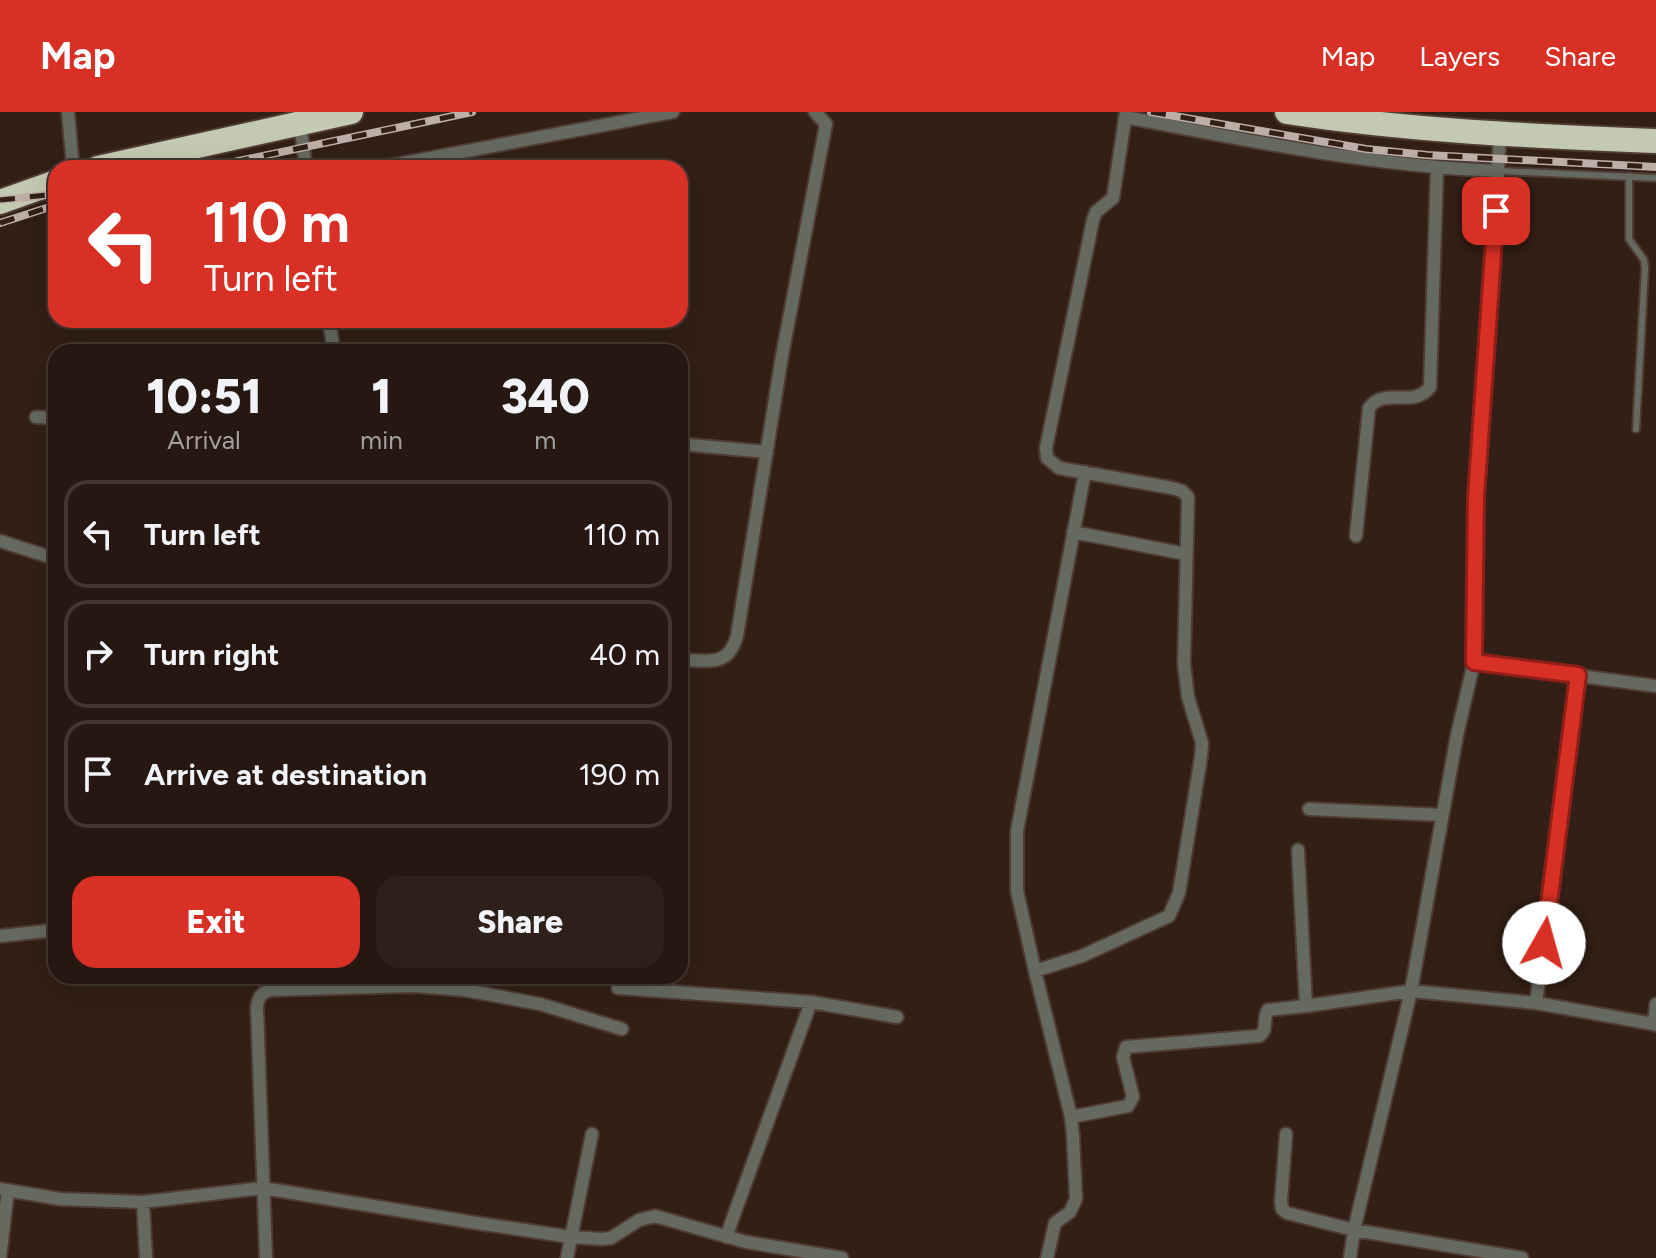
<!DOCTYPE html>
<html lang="en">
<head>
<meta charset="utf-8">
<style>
  :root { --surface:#261710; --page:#2e2019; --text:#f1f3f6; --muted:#a49f9f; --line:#423630; --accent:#d93025 }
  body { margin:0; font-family:Figtree,sans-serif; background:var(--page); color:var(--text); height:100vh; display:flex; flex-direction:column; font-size:30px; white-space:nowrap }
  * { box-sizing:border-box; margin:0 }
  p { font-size:26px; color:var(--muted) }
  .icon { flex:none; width:44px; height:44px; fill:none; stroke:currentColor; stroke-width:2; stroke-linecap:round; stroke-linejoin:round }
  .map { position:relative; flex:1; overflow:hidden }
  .drawer { position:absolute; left:48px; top:232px; width:640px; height:640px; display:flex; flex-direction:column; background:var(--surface); border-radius:24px; box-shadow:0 8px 32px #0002,0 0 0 2px var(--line) }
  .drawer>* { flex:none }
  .guide { position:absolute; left:48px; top:48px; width:640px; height:168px; border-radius:24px; box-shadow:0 8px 32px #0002,0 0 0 2px var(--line); background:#d93025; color:#fff; overflow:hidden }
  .pin { position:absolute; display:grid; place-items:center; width:68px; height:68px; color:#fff; margin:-34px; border-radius:16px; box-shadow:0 4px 12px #0006 }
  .me { position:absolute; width:88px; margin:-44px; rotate:7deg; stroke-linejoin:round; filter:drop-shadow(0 0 6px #0008) }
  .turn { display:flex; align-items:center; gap:28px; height:168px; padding:0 24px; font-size:36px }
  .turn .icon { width:104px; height:104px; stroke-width:2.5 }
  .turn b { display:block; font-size:56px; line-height:68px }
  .eta { display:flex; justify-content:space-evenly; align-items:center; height:136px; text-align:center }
  .eta b { font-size:48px; font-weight:800; line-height:56px }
  .cta { display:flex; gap:16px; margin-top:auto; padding:16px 24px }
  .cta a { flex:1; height:92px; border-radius:24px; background:var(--accent); color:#fff; font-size:32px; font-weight:800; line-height:92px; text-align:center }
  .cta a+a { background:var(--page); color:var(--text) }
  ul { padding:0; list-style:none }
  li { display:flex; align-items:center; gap:24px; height:108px; margin:0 16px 12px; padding:0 8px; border:4px solid var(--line); border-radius:24px }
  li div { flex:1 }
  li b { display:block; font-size:30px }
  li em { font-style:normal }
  header { display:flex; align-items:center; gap:48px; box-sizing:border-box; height:112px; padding:0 40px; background:var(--accent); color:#fff }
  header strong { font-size:38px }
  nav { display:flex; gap:44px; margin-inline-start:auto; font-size:28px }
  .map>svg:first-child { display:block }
</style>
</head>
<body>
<header>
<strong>Map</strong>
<nav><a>Map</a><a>Layers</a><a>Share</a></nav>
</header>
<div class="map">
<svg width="1656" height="1146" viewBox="0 0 1656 1146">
  <rect width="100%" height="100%" fill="#321f15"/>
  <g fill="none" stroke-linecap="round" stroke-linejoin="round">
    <g stroke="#4e3c33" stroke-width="10">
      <path id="lane" d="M1499,59l157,7
        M1629,64v63l15,21 1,8 -9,161"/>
    </g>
    <g stroke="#4e3c33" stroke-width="16">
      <path id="street" d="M68,0l5,56
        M1125,5c124,24 247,49 374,54
        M300,11l6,45
        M377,56l296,-56
        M329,208l5,32
        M36,305l20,1
        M680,332l87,8
        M1073,420l113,22
        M1356,424l13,-128c16,-22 45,1 61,-21l7,-218
        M0,429l56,18
        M680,548c28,0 48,8 57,-24l45,-280 44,-232 -11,-12
        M1474,550l182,24
        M1309,697l133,6
        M0,824l56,-6
        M1035,859l-18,-80v-60l68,-359
        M618,876l193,14 86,15
        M1536,891l42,-328
        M1656,892l-2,20 2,1
        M1306,894l105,-15 125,12 118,21
        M1071,1005l57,-11 5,-9 -10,-40 3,-10 133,-11c10,-7 3,-17 9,-26l38,-4 -8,-156
        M1286,1022l-5,67 1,8 5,4 67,17 168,28
        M0,1077l60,10 83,3 120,-14 207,34 101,15 31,2 9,-1 28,-18 16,-4 91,26 96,16
        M143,1090l3,56
        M726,1125l85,-235
        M0,1146l8,-68
        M266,1146l-9,-250c1,-10 3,-15 14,-18l143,-4 50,4 76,14 82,25
        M567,1146l25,-124
        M1047,1146l8,-35 15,-11 6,-13 -3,-63 -2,-19 -36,-146 47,-15 87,-40 10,-23 22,-136 1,-14 -14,-46 -4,-33 4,-167 -6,-6 -10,-3 -113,-20 -12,-10 -1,-10 47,-228 3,-8 17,-14 13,-86
        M1350,1146l4,-28 57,-239 46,-256 17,-73 2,-165 12,-152 12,-211"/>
    </g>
    <g stroke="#4e3c33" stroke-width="28">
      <path id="highway" d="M1287,0c122,19 246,24 369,29
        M98,56l253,-56
        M0,90l56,-20"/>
    </g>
    <use href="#lane" stroke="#66695f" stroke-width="6"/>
    <use href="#street" stroke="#66695f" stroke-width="12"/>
    <use href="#highway" stroke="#c4c9b1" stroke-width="24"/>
    <g stroke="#bdafa8" stroke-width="8">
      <path id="rail" d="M1151,0l215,37 61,6 229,12
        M205,56l267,-56
        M0,88l56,-6
        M0,111l56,-18"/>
    </g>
    <use href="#rail" stroke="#321f15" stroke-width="5" stroke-dasharray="15" stroke-linecap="butt"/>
  </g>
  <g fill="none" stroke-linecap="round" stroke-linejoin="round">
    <g stroke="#8d1f18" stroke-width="20">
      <path id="route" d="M1496,99l-20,286 -2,165 104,13 -34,268"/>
    </g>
    <use href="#route" stroke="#d93025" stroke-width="14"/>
  </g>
</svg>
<div class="pin" style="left:1496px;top:99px;background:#d93025"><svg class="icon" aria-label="arrive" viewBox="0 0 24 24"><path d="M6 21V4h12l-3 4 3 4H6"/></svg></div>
<svg class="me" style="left:1544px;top:831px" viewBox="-20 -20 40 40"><circle r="19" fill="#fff"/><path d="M0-13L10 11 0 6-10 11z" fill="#d93025"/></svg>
<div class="guide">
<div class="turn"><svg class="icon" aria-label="left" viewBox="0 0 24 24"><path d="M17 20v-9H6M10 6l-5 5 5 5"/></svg><div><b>110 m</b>Turn left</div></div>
</div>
<section class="drawer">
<div class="eta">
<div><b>10:51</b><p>Arrival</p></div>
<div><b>1</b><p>min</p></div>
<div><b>340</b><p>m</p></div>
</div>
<ul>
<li><svg class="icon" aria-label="left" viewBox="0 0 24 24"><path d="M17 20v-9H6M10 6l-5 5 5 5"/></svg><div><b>Turn left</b></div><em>110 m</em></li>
<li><svg class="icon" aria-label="right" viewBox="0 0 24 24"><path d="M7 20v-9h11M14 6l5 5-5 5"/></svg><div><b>Turn right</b></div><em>40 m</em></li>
<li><svg class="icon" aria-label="arrive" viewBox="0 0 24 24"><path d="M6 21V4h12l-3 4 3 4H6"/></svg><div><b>Arrive at destination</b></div><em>190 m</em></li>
</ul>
<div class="cta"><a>Exit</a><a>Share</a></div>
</section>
</div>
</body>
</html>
